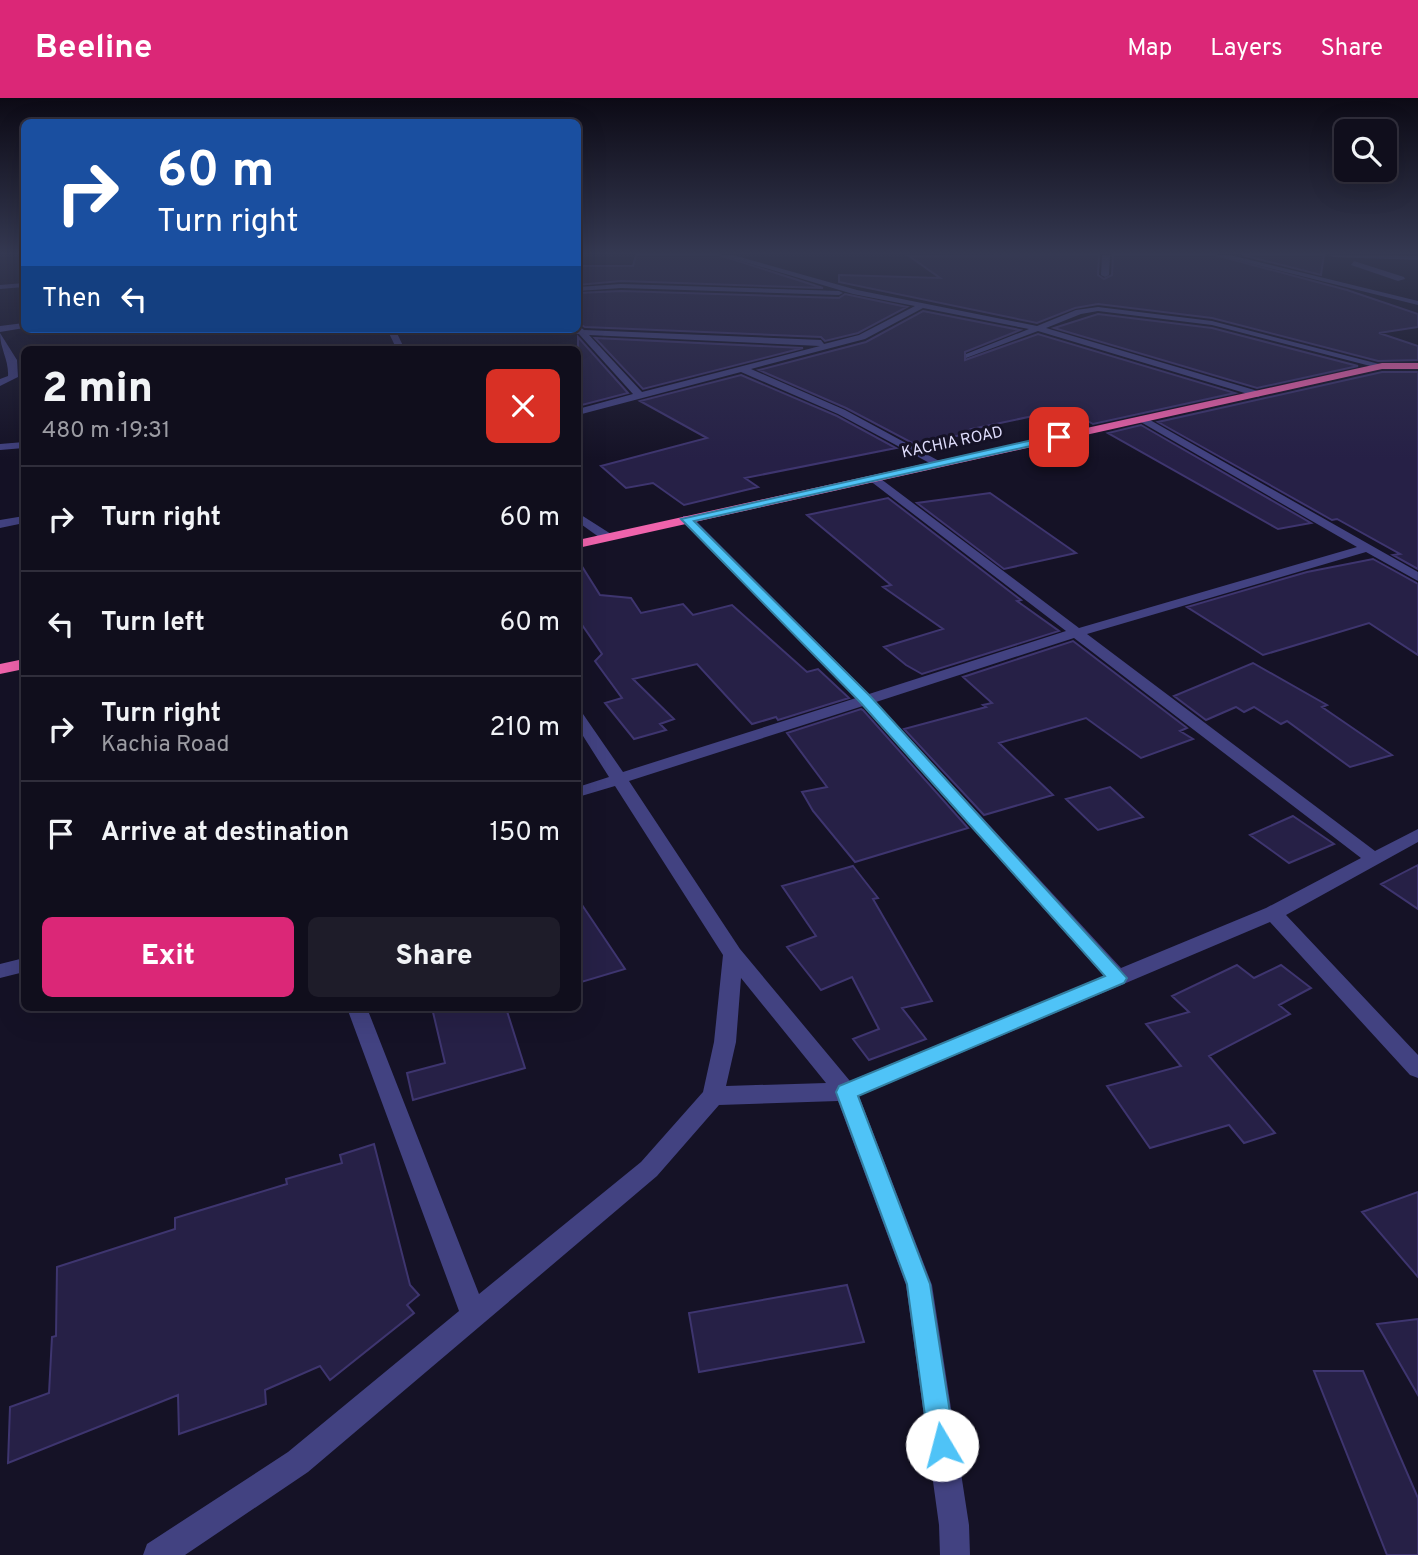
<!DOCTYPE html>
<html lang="en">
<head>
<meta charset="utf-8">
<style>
  :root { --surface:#100e1c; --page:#1e1c29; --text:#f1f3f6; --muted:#9c9ca3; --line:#302e3b; --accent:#db2777 }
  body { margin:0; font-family:Overpass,sans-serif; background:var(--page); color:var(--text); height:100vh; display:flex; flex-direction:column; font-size:26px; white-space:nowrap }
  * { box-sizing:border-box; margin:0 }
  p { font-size:23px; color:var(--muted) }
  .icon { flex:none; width:38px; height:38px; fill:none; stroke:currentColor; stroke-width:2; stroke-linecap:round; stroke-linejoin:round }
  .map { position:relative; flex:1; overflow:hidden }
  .sheet { position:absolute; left:21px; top:248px; width:560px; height:665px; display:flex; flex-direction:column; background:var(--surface); border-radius:10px; box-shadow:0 7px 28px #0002,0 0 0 2px var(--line) }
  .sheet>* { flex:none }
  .guide { position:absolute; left:21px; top:21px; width:560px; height:214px; border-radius:10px; box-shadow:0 7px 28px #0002,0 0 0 2px var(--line); background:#1a4fa0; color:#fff; overflow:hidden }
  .fabs { position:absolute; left:1334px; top:21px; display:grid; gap:14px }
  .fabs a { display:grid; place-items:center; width:63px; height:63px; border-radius:10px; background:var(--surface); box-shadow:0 7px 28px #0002,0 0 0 2px var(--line); font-size:35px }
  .pin { position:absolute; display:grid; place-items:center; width:60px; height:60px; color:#fff; margin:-30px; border-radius:14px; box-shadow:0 4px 10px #0006 }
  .me { position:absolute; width:77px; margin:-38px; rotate:352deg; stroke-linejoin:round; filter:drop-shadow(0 0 5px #0008) }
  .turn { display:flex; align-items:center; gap:24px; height:147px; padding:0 21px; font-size:32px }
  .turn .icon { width:91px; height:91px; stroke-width:2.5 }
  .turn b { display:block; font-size:49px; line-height:60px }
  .then { display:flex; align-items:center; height:66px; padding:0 21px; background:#0003; gap:14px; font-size:26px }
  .round { display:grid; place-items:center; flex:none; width:74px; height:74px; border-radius:10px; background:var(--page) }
  .head { display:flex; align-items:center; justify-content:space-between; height:119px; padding:0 21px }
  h1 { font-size:42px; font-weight:800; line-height:52px }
  .cta { display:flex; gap:14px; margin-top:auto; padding:14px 21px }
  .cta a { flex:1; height:80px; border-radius:10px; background:var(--accent); color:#fff; font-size:28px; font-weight:800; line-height:80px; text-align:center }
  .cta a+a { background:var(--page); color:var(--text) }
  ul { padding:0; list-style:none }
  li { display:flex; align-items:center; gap:21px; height:105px; padding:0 21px; border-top:2px solid var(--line) }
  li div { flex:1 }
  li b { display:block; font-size:26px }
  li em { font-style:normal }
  header { display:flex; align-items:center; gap:42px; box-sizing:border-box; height:98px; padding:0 35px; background:var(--accent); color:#fff }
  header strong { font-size:33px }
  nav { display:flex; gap:38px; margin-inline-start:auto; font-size:24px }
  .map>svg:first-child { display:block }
</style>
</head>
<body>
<header>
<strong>Beeline</strong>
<nav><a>Map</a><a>Layers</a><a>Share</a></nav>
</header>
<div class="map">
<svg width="1418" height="1457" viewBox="0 0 1418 1457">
  <rect width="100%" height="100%" fill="#151226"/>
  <path fill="#262046" stroke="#3e356f" stroke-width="2" d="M636,157h83l104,33 -202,-7 -43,4v-19h55z
    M1099,157l-1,20 6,4 8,-4 1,-20h102l132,35 71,24v13l-39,6 39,13v14l-40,1 -166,-43 -114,-14 -23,4 -38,15 -198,-41v-7l101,3 -31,-22z
    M1242,157h82l-3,20z
    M621,193l218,7 6,-4 62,13 -49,26 -33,8 -4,-4 -236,-10 -7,-4v-30z
    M923,213l97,19 -55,22v8l73,-26 197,59 -142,31 -23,-13 -23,2 -75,16 4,2 -58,15 -72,-38 -87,-38 107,-28z
    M1098,216l114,14 146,38 -101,22 -203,-60z
    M578,239l50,56 -50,13z
    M595,240l208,10 -160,41z
    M1382,274h36v197l-25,-14 7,-1 -63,-35 -5,1 -174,-98z
    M741,277l96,41 59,32 -151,30 13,9 -74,18 -31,-22 -27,5 -25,-22 106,-28 -67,-37z
    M1141,327l170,98 -33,6 -170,-96z
    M990,395l86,60 -72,16 -87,-66z
    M888,400l133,102 -4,1 42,30 -137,43 -16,-9 -22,-18 59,-18 -60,-42 8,-2 -84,-70z
    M1373,461l45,25v71l-49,-32 -106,32 -76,-48 120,-35z
    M578,462l22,35 31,3 10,15 42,-9 10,11 39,-10 75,67 11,-3 31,29 -71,22 -2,-3 -24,7 -55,-60 -64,15 41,40 -14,5 6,6 -32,9 -29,-36 17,-5 -27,-37 7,-7 -24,-35z
    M1073,543l114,87 -7,3 13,8 -52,19 -55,-40 -87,25 54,52 -69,20 -80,-86 82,-22 -3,-2 9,-2 -29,-26z
    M1253,565l74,42 -5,2 70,48 -42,12 -63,-46 -6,3 -27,-17 -10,5 -8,-5 -30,13 -32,-24z
    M861,611l2,1 105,118 -113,34 -42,-51 -11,-19 25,-5 -40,-54z
    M1110,689l33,30 -45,13 -32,-31z
    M1293,718l41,28 -45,19 -39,-28z
    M1418,767v44l-37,-25z
    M853,768l25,32 -5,1 59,102 -30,7 24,31 -57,21 -16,-21 26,-10 -27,-52 -31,13 -34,-43 29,-11 -34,-50z
    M578,801l47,70 -47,14z
    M1237,867l17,13 27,-13 30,23 -32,17 11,9 -81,42 66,77 -31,10 -15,-18 -79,23 -43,-62 74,-20 -35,-42 43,-12 -17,-16z
    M432,910h74l19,60 -112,32 -6,-27 38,-10z
    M374,1046l36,141 9,10 -12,10 7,8 -84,67 -10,-14 -55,24 1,14 -87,30 -1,-39 -170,68 2,-56 39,-14 3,-56 4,-1 1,-69 118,-38v-11l112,-34 -1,-5 56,-16 -2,-8z
    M1418,1094v85l-56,-65z
    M847,1187l17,57 -165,30 -10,-59z
    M1418,1221v76l-41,-71z
    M1314,1273h49l55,127v57h-31z"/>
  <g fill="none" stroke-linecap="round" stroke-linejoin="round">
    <path fill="#424281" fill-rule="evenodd" d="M721,157h12l124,35 180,36 39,-16 22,-3 114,14 175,45 -5,3 -170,-44 -114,-14 -17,3 -35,14 215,64 2,2 -5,3 -220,-66 -72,27v-4l63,-25 -106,-21 -58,31 -114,30 94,41 96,52v4l-4,1 -99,-53 -97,-42 -163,43v-6l55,-15 -54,-60 -66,-5h65v-4l6,5 237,10 3,4 35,-9 56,-29 -62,-12zM589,237l231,11 -178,46z
      M1102,157h8l-1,20 -4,2 -4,-2z
      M1217,157h13l188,46v4z
      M1330,157l88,1v4l-85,-3z
      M1354,163l50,16 1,2 -7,2 -47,-16z
      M24,185v4l-24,2v-4z
      M621,186l218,7 4,2 -4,2 -218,-7 -43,3v-4z
      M24,225v5l-24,4v-6z
      M387,231h8l10,21h-8z
      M0,235l17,27 1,17 -18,9v-7l8,-3c1,-16 -8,-27 -8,-43z
      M1143,318l275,156v9l-52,-29 -279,82 288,217 43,-22v13l-132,73 132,140v23l-8,-3 -140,-153 -411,174 73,189 37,240 1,30h-30l-1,-30 -33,-240 -68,-184 -119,4 -62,71 -349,296 -123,83h-42l4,-11 141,-92 171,-141 -112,-303h20l112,286 162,-132 62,-70 11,-50 9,-87 -108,-169 -37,11v-10l31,-10 -31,-49v-16l5,2 40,58 233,-74 -173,-176v-6h8l178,178 197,-63 -197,-151v-4h8l202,152 278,-81 -218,-126v-4zM1074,540l287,220 -95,50 -145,60 -245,-266zM863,608l241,270 -254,105 -110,-132 -111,-168zM741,880l85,105 -100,3 10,-44z
      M24,344v6l-24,2v-6z
      M578,415l33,21v6h-8l-25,-18z
      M24,418v7l-24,5v-8z
      M24,860v14l-24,6v-14z"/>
    <path fill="#ef63ac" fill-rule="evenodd" d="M1382,265h36v6h-36l-804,179v-8z
      M24,561v10l-24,5v-10z"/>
  </g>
  <linearGradient id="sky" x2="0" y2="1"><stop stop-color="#0c0a15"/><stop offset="0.43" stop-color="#353952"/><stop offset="1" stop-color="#353952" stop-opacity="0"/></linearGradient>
  <rect width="1418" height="361" fill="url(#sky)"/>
  <path fill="#4fc3f7" stroke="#337fa1" stroke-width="2" d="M1059,336l3,5 -368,82 176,175 257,282 -3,5 -266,113 72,188 25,161 -3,9 -10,4 -9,-4 -4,-9 -22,-161 -71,-192 3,-6 266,-110 -245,-274 -179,-183z"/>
  <g text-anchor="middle" stroke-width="6" stroke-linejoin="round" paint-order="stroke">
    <g font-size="16" fill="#dedcfb" stroke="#151226">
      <text transform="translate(952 343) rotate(-12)" y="6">KACHIA ROAD</text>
    </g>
  </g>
</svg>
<div class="fabs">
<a><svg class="icon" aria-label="search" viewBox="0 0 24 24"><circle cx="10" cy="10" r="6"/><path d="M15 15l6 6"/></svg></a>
</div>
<div class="pin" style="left:1059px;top:339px;background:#d93025"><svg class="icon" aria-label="arrive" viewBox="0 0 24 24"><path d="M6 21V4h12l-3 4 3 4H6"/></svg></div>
<svg class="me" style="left:942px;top:1347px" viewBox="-20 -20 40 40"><circle r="19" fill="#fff"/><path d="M0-13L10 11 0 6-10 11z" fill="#4fc3f7"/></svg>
<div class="guide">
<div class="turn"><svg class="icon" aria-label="right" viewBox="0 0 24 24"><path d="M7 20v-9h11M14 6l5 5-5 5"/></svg><div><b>60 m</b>Turn right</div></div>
<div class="then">Then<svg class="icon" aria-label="left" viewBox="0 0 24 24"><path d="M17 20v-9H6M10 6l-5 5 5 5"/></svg></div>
</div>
<section class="sheet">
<div class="head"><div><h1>2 min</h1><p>480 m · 19:31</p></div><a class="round" style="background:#d93025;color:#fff"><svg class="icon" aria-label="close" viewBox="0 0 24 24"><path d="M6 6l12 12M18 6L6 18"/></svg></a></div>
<ul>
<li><svg class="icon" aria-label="right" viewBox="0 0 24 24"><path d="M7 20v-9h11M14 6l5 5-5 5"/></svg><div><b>Turn right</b></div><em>60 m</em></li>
<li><svg class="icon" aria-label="left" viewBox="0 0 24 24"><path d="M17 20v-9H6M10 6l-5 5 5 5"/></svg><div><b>Turn left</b></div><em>60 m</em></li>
<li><svg class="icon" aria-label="right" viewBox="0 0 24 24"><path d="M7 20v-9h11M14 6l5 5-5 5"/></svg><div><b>Turn right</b><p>Kachia Road</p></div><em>210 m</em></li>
<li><svg class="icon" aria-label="arrive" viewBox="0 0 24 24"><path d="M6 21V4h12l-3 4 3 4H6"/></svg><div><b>Arrive at destination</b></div><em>150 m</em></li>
</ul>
<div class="cta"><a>Exit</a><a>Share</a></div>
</section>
</div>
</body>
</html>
